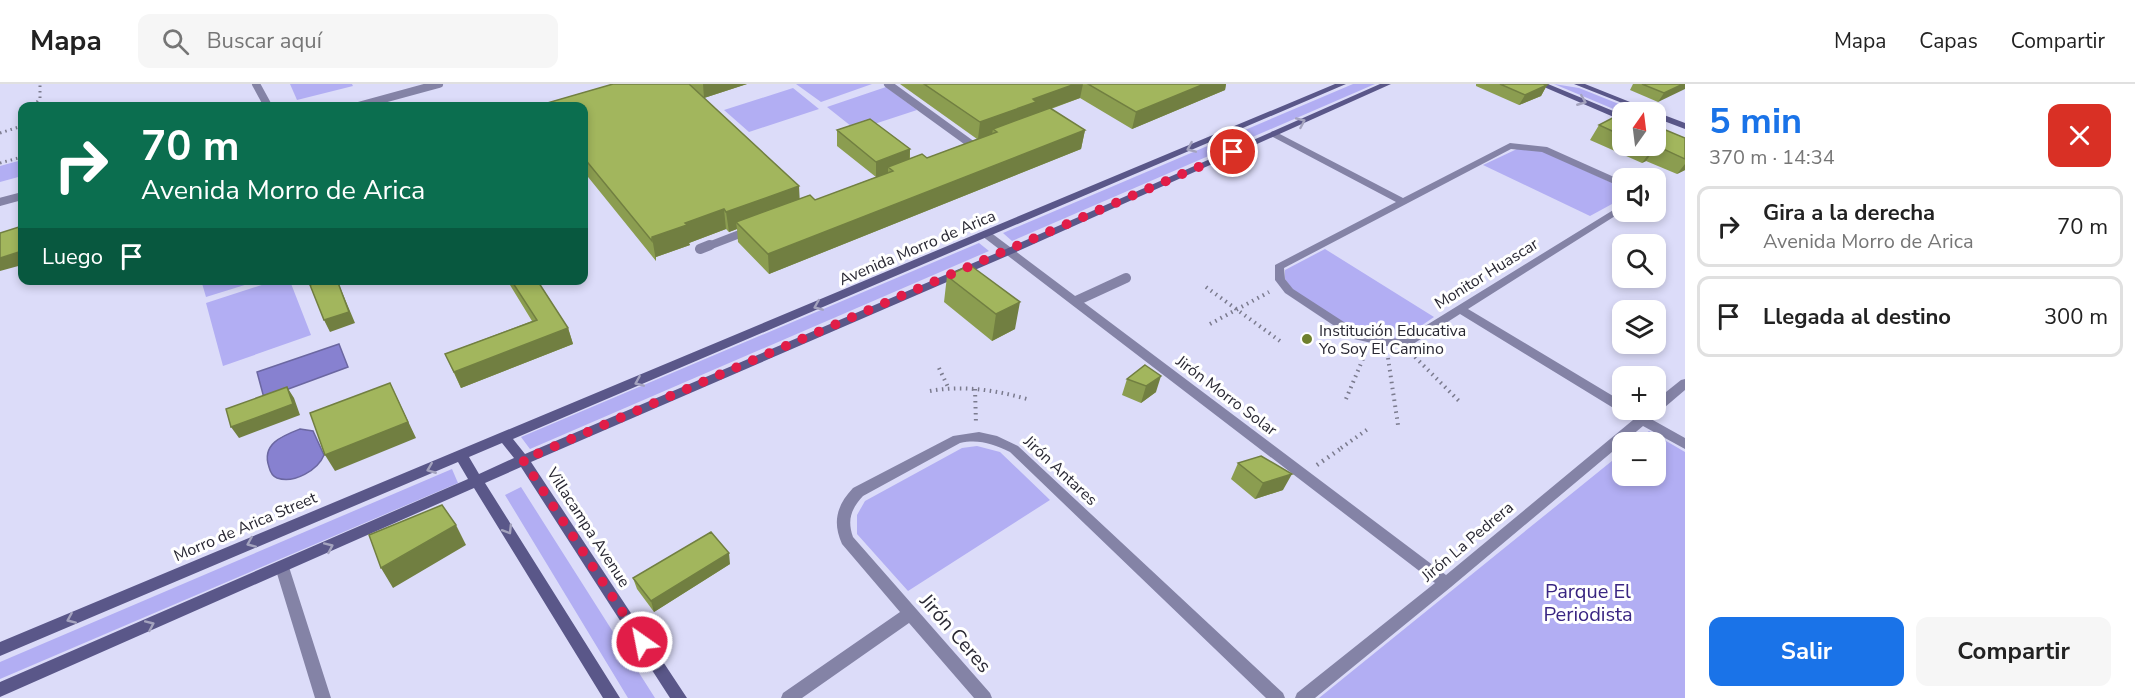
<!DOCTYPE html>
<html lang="es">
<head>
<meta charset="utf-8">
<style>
  :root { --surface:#fff; --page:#f6f6f6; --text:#222; --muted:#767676; --line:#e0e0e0; --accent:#1a73e8 }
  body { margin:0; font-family:"Nunito Sans",sans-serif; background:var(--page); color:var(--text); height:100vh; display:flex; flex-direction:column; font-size:22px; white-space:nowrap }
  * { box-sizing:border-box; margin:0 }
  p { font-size:20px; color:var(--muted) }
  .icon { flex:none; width:33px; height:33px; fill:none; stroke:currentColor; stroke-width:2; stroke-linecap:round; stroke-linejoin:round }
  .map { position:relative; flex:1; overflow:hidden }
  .details { display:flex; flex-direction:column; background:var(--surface); width:450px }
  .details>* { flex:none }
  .hud { position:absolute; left:18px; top:18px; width:570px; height:183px; border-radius:12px; box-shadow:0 3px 9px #0003; background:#0b6e4f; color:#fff; overflow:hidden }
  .needle { width:39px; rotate:14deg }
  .buttons { position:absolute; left:1612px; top:18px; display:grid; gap:12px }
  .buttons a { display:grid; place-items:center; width:54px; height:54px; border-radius:12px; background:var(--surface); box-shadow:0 3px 9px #0003; font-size:30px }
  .pin { position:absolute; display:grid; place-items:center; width:51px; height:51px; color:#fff; margin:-26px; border:3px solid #fff; border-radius:50%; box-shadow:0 2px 6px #0007 }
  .me { position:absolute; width:66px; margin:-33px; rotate:327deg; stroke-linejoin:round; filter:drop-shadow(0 0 4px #0008) }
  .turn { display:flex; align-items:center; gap:21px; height:126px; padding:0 24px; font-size:27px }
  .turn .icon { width:78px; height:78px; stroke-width:2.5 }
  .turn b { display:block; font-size:42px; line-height:51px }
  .then { display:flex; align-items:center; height:57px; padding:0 24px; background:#0003; gap:12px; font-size:22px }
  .round { display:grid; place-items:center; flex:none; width:63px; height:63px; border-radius:12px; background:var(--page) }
  .summary { display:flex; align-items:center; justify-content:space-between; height:102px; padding:0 24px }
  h1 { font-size:36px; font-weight:700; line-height:45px; color:var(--accent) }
  .button { display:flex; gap:12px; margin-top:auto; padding:12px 24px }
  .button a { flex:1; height:69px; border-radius:12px; background:var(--accent); color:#fff; font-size:24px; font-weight:700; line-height:69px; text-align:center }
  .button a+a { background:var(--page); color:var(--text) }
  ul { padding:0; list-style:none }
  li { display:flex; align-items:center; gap:18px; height:81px; margin:0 12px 9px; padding:0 12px; border:3px solid var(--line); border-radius:12px }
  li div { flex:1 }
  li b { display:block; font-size:22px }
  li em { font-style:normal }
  header { display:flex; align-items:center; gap:36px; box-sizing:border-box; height:84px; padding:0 30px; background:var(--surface); border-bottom:2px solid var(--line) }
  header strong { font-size:28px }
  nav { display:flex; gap:33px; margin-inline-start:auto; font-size:21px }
  .search { width:420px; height:54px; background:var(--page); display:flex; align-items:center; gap:15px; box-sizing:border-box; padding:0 21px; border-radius:12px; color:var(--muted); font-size:22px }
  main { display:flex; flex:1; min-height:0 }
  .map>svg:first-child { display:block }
</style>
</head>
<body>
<header>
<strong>Mapa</strong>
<div class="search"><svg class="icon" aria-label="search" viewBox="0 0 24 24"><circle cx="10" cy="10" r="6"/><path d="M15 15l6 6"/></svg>Buscar aquí</div>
<nav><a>Mapa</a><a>Capas</a><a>Compartir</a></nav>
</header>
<main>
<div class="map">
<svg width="1685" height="614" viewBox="0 0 1685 614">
  <rect width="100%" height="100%" fill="#dcdcf9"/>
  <path fill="#b2aef3" d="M290,0h62l1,2 -56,14z
    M796,0h76l-51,18z
    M1353,0h22l-363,157 -9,-8z
    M1554,0l25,4 60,24 -16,1z
    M886,3l31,23 -61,20 -29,-23z
    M793,4l26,21 -70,23 -25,-22z
    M1517,65l25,2 75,34 6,7v6l-33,18 -107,-51z
    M22,76v16l-22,6v-16z
    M979,159l10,8 -459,198 -9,-12z
    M1325,165l109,68 -32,22 -26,-1 -22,-6 -61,-42 -8,-11v-9z
    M201,196h57v1l-52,16z
    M277,196l13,1 21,54 -88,31 -17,-63z
    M1649,347l36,21v246h-366l304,-246v24h33v-34h-21z
    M977,362l23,6 50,48 -142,91 -51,-57v-19l8,-14 97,-53z
    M452,385l6,14 -458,196v-17z
    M521,403l134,211h-27l-123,-203z"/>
  <path fill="#8781d0" stroke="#6b67a1" stroke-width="1.5" d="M339,260l9,23 -84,31 -7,-26z
    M300,345l13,2 11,24c-6,15 -30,29 -47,23 -5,-2 -7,-7 -8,-11 -8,-23 13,-31 31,-38z"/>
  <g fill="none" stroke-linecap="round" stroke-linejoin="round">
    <path stroke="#7b7b8e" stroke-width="3" stroke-dasharray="1.5 4" stroke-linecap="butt" d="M33,22l7,-7v-15
      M0,49l22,-7 -2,-5 2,-2
      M0,79l22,-6"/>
    <path stroke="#7b7b8e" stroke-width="4" stroke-dasharray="1.5 4.5" stroke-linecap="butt" d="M1206,203l74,54
      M1210,240l59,-32
      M1415,273l45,45
      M1388,274l10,67
      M939,284l9,19
      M975,305l1,35
      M930,307c33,-6 65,-1 97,8
      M1346,315l19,-45
      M1341,364l27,-19"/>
    <path stroke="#7b7b8e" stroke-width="4.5" stroke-dasharray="1.5 5" stroke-linecap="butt" d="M1317,381l26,-18"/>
    <path stroke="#8483a6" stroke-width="8" d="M256,0l12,22
      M888,0l87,63
      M358,22l81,-22
      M0,118l22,-6
      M706,163l44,-17"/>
    <path stroke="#8483a6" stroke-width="10" d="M700,165l10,-4
      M1076,217l50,-23"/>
    <path fill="#8483a6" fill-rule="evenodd" d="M1274,47l129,67 107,-55 37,4 76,34v7l-81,-36 -31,-3 -227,119 1,11 8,10 68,44 24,5 19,1 219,-135v7l-155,98 155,93v8h11l7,3 4,-3h11v-10l25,-20 4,-1v11l-34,29 34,19v11l-42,-23 -192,161 -136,111h-20l2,-5 138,-110 -453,-347v-4h8l456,343 187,-155 -173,-106 -50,32h-25l-31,-7 -69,-46 -10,-13v-15l121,-63 -125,-66v-4z
      M979,348l18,4 21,10 265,247 2,5h-19l-256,-246c-17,-8 -31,-13 -50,-9l-97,53c-12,13 -16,24 -10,41l137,156 2,5h-18l-65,-75 -107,75h-21l2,-5 117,-81 -58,-68c-10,-22 -5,-39 11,-56l100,-52z
      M282,477l5,2 2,4 42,131h-16l-40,-131 2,-4z"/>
    <path fill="#5a5789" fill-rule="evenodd" d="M1335,0h11l-833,355 12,15 481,-205 374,-165h11l-377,169 -483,209 156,236h-17l-149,-231 -36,16 135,215h-17l-129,-210 -474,209v-15l468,-203 -10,-17 -458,194v-14zM502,359l12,15 -35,16 -10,-17z
      M1537,0h11l75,31v6z
      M1574,0h11l70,28h-10z
      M1656,28l29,11v6l-29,-11z"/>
  </g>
  <path fill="#8b9d50" d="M613,0h76l110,102v13l11,-4 5,5 61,-23 -39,-31v-16l33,-11 40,30v10l12,-5 5,4 50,-19 -77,-55h326l-1,6 -93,39 -52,-31 -29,11 34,21 -4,19 -312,125 -31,-32 -1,-13 -8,3 -3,-3 -37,14 1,2 -34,12v4l-72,-89v-66h-44v-1z
    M689,0h58l-43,14z
    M1476,0h67l4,1 -6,11 -22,9 -43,-19z
    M1633,0h52l-27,18 -28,-12z
    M1623,32v30h33l29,-8v32l-8,4 -31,-13 -4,2 -52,-23 9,-15z
    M947,192l68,53 -23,12 -48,-39z
    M507,196h39l-7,3 29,45 5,16 -112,44 -16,-34 87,-33z
    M1145,281l11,27 -15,11 -19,-8 5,-16z
    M1238,379l45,27 -28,9 -24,-20z
    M730,480l-76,48 -17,-23 -4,-11z"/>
  <path fill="#717f41" d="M703,0h44l-43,14z
    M1075,0h8l-3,14 -87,31 -1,5 -14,5 2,-17 53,-23z
    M1204,0h22l-1,6 -93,39 4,-17z
    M1683,0h2v5l-27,13 6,-9z
    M1547,1l-6,11 -22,9 6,-10z
    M1085,46l-4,19 -312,125 -1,-20z
    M1657,62l-11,15 -4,2 11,-15z
    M910,65l-1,16 -21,2v6l-12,4v-15z
    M1685,80v6l-8,4z
    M799,102l1,19 -64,17 1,7 -8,3 -3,-20z
    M724,125l2,20 -37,14 1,2 -34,12v4l-4,-24 33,-14z
    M22,167v14l-22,6v-13z
    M337,196l18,43 -25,9 -6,-12z
    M1020,218l-5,27 -23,12 4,-27z
    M568,244l5,16 -112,44 -7,-16z
    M1161,292l-5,16 -15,11 5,-17z
    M390,299l26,55 -81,33 -10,-16z
    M287,303l7,11 6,17 -61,23 -8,-11z
    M1292,390l-9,16 -28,9 8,-16z
    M456,441l10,20 -73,43 -12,-20z
    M729,469l1,11 -76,48 -3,-11z"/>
  <path fill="#a2b65d" stroke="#717f41" stroke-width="1.5" d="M613,0h76l110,102 -73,26 -2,-3 -39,14 2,2 -35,12v4l-68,-83v-52h-43l-1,-1z
    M924,0h151l-42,15 3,3 -56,20z
    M1088,0h116l-68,28z
    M1500,0h43l4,1 -22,10z
    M1642,0h41l-19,9z
    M447,19l2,3h-15z
    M141,20l14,2h-24z
    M1050,24l35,22 -317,124 -32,-32 74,-27 5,5 78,-29 -5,-4 34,-13 5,4 70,-26 -4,-3z
    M1620,30l3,2v20l-24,-11z
    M870,35l40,30 -34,13 -39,-32z
    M1656,42l29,12v21l-28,-13 -4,2 -7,-2h10z
    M22,142v25l-22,7v-25z
    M970,181l50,37 -24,12 -49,-38z
    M324,196h13l12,32 -25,8 -14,-35z
    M511,196h26l31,48 -114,44 -9,-18 92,-34z
    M1145,281l16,11 -15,10 -19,-7z
    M390,299l18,39 -83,33 -15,-42z
    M287,303l6,17 -62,23 -5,-18z
    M1261,372l31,18 -29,9 -25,-20z
    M442,421l14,20 -75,43 -12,-33z
    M711,448l18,21 -78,48 -18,-23z"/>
  <defs><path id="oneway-chevron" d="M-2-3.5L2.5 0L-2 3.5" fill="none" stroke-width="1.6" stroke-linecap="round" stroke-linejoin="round" transform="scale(1.5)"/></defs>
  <g stroke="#a4a3be">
    <use href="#oneway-chevron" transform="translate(1582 17) rotate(22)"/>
    <use href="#oneway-chevron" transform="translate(1301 38) rotate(-24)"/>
    <use href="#oneway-chevron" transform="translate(1191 64) rotate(157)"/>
    <use href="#oneway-chevron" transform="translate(818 222) rotate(157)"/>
    <use href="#oneway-chevron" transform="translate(639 298) rotate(157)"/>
    <use href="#oneway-chevron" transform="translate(431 385) rotate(158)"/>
    <use href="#oneway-chevron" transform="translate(508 446) rotate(58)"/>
    <use href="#oneway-chevron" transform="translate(251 459) rotate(157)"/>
    <use href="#oneway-chevron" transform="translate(329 463) rotate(-24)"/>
    <use href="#oneway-chevron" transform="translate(71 535) rotate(157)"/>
    <use href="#oneway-chevron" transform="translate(150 541) rotate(-24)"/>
  </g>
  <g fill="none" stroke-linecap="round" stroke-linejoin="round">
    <path stroke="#e11d48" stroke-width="10" stroke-dasharray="0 18" d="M642,558l-119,-182 710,-308"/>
  </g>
  <circle fill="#6f802e" stroke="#fff" stroke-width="2" cx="1307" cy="255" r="6"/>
  <g text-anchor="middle" stroke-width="6" stroke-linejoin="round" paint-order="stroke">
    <g font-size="16" fill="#2a2934" stroke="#fff">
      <text transform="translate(917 163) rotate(-23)" y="6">Avenida Morro de Arica</text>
      <text transform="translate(1486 189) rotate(-32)" y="6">Monitor Huascar</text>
      <text transform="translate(1227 311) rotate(37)" y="6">Jirón Morro Solar</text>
      <text transform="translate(1061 386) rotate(43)" y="6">Jirón Antares</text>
      <text transform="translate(245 442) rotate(-23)" y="6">Morro de Arica Street</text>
      <text transform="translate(589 443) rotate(57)" y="6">Villacampa Avenue</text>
      <text transform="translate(1467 457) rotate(-40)" y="6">Jirón La Pedrera</text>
    </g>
    <g font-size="16" fill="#2a2934" stroke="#fff" text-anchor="start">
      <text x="1319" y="252">Institución Educativa<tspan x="1319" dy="18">Yo Soy El Camino</tspan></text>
    </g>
    <g font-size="20" fill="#392582" stroke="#fff">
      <text x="1588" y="514">Parque El<tspan x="1588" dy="23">Periodista</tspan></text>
    </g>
    <g font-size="20" fill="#2a2934" stroke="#fff">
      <text transform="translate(956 549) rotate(49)" y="7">Jirón Ceres</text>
    </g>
  </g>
</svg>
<div class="buttons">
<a><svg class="needle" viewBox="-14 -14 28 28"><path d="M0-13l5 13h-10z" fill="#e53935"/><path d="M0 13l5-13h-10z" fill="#767676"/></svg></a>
<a><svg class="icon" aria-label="sound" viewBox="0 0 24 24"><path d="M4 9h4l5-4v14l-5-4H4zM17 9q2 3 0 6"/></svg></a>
<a><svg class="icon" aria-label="search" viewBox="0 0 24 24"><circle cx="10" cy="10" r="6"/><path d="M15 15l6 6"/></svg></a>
<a><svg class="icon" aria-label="layers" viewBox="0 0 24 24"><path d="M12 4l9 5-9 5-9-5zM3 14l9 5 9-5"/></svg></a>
<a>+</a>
<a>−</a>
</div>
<div class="pin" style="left:1233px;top:68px;background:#d93025"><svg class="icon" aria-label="arrive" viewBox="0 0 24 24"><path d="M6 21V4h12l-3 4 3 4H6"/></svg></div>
<svg class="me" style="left:642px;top:558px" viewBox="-20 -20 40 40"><circle r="17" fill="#e11d48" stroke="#fff" stroke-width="3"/><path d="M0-11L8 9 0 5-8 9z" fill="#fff"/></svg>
<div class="hud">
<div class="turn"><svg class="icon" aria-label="right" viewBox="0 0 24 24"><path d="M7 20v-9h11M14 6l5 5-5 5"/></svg><div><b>70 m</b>Avenida Morro de Arica</div></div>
<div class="then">Luego<svg class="icon" aria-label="arrive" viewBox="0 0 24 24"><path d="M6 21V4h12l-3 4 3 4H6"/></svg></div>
</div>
</div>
<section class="details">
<div class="summary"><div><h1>5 min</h1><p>370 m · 14:34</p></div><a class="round" style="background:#d93025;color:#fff"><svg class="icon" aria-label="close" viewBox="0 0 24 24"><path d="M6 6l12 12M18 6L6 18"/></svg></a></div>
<ul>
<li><svg class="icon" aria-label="right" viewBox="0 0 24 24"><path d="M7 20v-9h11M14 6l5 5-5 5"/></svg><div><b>Gira a la derecha</b><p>Avenida Morro de Arica</p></div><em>70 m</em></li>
<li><svg class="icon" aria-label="arrive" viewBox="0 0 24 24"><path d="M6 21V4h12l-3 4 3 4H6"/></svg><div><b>Llegada al destino</b></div><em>300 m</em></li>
</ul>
<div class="button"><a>Salir</a><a>Compartir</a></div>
</section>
</main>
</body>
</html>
